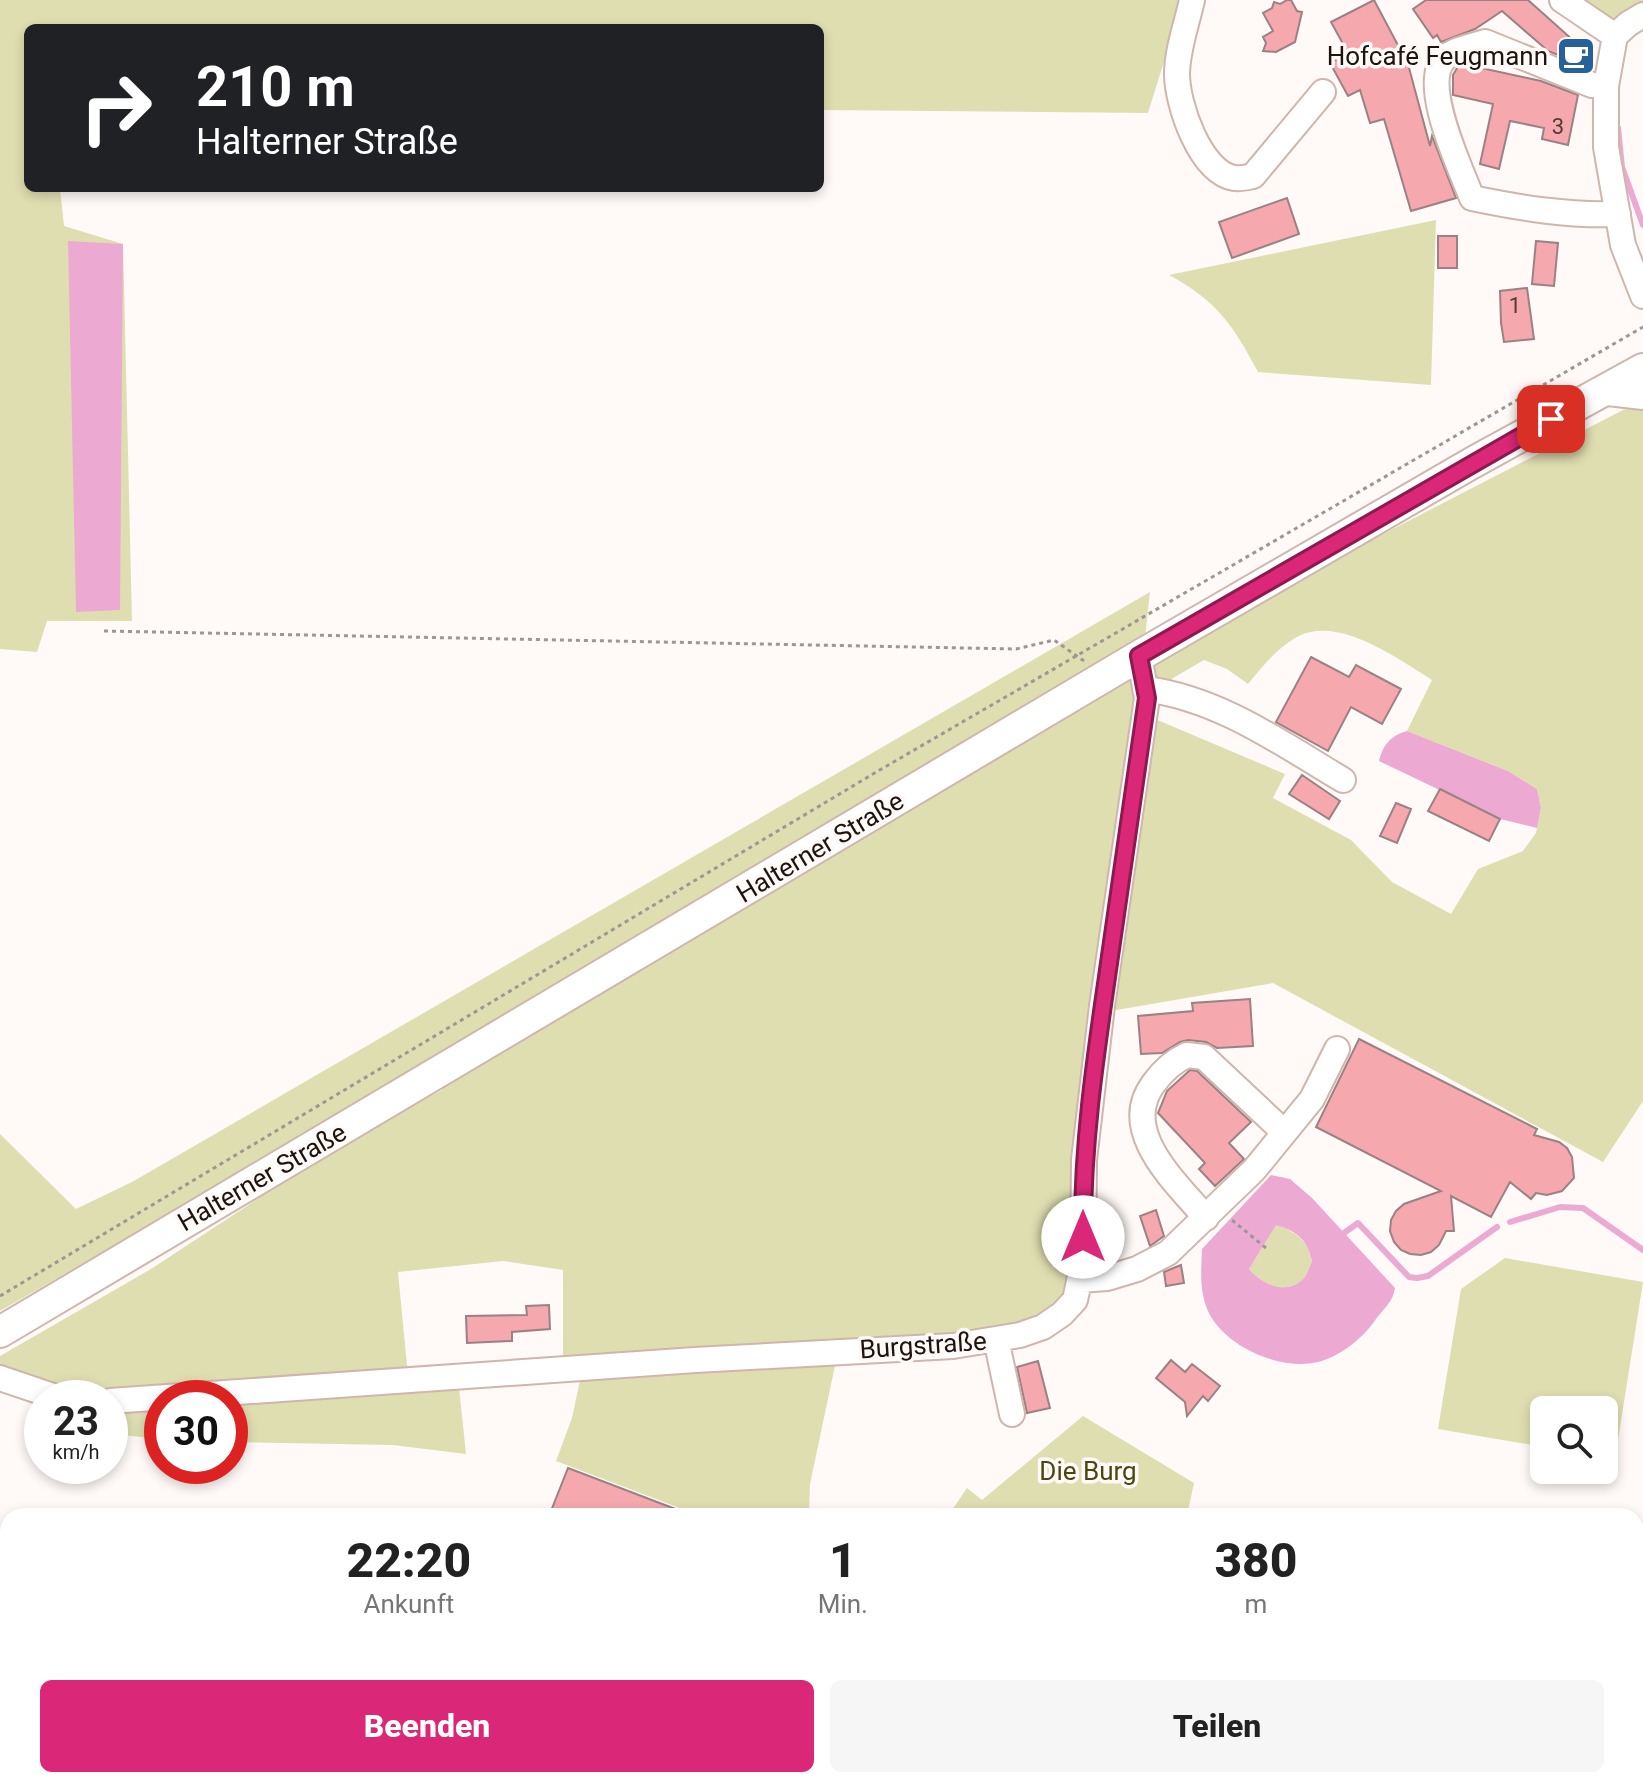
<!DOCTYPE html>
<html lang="de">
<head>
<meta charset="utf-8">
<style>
  :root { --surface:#fff; --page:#f6f6f6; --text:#222; --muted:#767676; --accent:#db2777 }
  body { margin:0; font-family:Roboto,sans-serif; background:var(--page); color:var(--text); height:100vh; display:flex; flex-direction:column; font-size:30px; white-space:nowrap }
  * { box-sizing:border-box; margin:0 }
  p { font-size:26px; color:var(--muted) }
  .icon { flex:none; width:44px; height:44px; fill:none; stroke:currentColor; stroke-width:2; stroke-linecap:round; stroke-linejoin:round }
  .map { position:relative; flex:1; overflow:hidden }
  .side { position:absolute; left:0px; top:1508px; width:1644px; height:280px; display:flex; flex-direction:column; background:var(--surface); border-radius:24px 24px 0 0; box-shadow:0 4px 12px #0003 }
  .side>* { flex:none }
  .banner { position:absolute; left:24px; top:24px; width:800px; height:168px; border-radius:12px; box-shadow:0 4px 12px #0003; background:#202124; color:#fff; overflow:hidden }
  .fabs { position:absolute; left:1530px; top:1396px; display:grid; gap:16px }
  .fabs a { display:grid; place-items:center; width:88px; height:88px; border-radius:12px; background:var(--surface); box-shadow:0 4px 12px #0003; font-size:40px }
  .speed { position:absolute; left:24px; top:1380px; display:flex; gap:16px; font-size:40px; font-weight:700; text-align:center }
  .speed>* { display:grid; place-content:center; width:104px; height:104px; border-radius:50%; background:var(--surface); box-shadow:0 4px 12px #0003; line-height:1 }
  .speed small { font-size:20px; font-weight:400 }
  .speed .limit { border:12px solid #d22; background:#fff; color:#111 }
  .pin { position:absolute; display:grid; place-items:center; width:68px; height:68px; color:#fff; margin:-34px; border-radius:16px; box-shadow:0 4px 12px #0006 }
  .me { position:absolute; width:88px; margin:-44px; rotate:0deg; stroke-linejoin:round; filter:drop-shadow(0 0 6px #0008) }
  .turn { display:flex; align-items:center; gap:28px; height:168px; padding:0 40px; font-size:36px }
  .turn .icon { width:104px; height:104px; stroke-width:2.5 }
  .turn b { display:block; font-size:56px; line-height:68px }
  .eta { display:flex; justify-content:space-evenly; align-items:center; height:136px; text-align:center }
  .eta b { font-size:48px; font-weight:800; line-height:56px }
  .action { display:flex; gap:16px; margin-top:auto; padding:16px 40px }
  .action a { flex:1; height:92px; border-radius:12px; background:var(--accent); color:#fff; font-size:32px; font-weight:800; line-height:92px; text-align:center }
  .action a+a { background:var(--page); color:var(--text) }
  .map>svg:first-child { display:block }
</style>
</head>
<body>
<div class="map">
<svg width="1643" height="1788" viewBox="0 0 1643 1788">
  <rect width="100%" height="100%" fill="#fff9f7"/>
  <path fill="#dfdeb1" d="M0,0h1183l-35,113 -328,-3v-82h-792v160h32l4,38 59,18 9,377h-85l-10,31 -37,-3z
    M1577,0h66v7c-36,19 -33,14 -66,-7z
    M1436,220l-5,165 -173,-13c-25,-47 -41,-71 -89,-97z
    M1643,406v695l-40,61 -330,-179 -168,29 43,-296 137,58 -12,24 78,42 41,42 59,32 27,-45 45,-18 13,-18 5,-25 -4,-19 -29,-18 -101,-40 25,-51c-34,-21 -92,-64 -133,-44 -20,10 -37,31 -51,48l-21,-15 -23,-9 -36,21 -16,1 5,-31 466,-241z
    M1150,592l-78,709 -55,30 -454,36v-97l-60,-9 -105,11 10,104 -298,22h-43l-67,-23v-19l151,-87 193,-127 98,-52 -11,-26 -431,247v-177l76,75 56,-27z
    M1276,1224c20,9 31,15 36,37 -2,5 -5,14 -9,18 -17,17 -41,5 -54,-10z
    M1505,1258l138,24 -28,177 -11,-2v-47h-60v37l-106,-18 23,-140z
    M837,1356l-27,128 -1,32h-117l-7,-6 -129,-49 16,-43 10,-47z
    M458,1378l8,76 -73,-9 -163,-3v-44z
    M162,1400v39l-52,-5v-31z
    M1083,1416l111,67 -7,33h-239l19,-28 15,12z
    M719,1780h602l5,8h-608z"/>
  <path fill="#ecaad2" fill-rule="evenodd" d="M68,241l55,3 -3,366 -44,2z
    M1407,731l101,40 29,18 4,19 -4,20 -37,-9 -121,-58c4,-16 11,-25 28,-30z
    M1271,1175l19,4 22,19 83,90c-2,14 -11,20 -19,31 -13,19 -35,37 -58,43 -36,9 -90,-14 -108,-47 -11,-21 -9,-43 -8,-66zM1276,1225c20,6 31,14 36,36 -2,5 -5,14 -9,18 -17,17 -41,5 -54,-10z"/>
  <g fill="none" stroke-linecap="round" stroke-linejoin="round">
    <path stroke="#ecaad2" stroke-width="6" d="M1618,128l4,39 21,58
      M1510,1222l50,-15 23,1 60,42
      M1344,1233l14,-10 51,54 8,1 11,-2 69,-49"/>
  </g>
  <path fill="#f5a8ae" stroke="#9b8183" stroke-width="2" d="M1287,0h4l6,11 5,1 -7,30 -19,10 -13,-1 3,-8 -3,-6 10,-6 -10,-18 9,-5 2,-6 6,2z
    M1374,0l34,64 22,82 2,-10 24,62 -45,13 -27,-92 -14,4 -10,-33 -12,6 -18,-33 18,-10 -17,-31z
    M1426,0h102l47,42 17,9 -7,15 -37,-15 -46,-40 -27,18 -34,13 -4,-7 -4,3 -20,-29z
    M1463,64l78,17 37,14 -10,50 -26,-6 2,-11 -34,-7 -11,48 -19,-5 13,-60 -40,-9v-20l4,-7z
    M1287,198l12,36 -67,24 -13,-36z
    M1438,236h19v32h-19z
    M1536,241l22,2 -4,43 -22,-2z
    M1527,288l7,51 -30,3 -3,-19 -1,-32z
    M1311,657l38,20 7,-12 45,24 -19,35 -31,-17 -23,44 -52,-29z
    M1302,775l38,26 -11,18 -40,-25z
    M1440,789l60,30 -11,22 -61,-30z
    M1396,803l15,6 -14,34 -17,-7z
    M1250,999l3,47 -36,2 -11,-6 -18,-2 -8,2 -18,11 -21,1 -3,-38 55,-5 -1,-8z
    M1359,1039l178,90 -3,6 25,7 8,6 5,9 2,21 -12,13 -15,4 -11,-2 -5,6 -21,-17 -19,35 -40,-21 3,35h-8l-7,14 -8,7 -10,3 -11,-1 -9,-4 -7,-8 -4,-11 1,-11 5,-9 8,-7 37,-13 -125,-64z
    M1190,1070l7,1 54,51 -22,21 15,16 -29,27 -16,-17 6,-6 -47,-50 9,-22z
    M1156,1210l8,26 -14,10 -10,-30z
    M1181,1265l3,18 -18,3 -2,-14z
    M549,1305l1,24 -38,3v9l-45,2 -1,-27 61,-1 -1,-9z
    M1171,1360l14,12 7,-8 28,22 -12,15 -5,-5 -16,20 -2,-14 -29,-24z
    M1038,1361l12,47 -23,5 -10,-46z
    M568,1468l123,47 -1,1h-141z"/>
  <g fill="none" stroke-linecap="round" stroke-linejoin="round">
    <g stroke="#cfb6ac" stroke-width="28">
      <path id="minor" d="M1192,0c-5,23 -15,50 -15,74 0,30 23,98 57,104 6,1 14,-1 19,-2l70,-84
        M1562,0l53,36 -9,50v61l17,98 20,51
        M1615,36l13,-12 15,-9
        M1606,86l-14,-1 -107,-43c-11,4 -31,7 -40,16 -26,25 16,111 27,140 48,10 97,18 146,16
        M1599,392l44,5
        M1145,689c73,9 136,54 198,91
        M1206,1218c-29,-35 -89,-87 -52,-135 8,-11 20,-22 33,-28l17,2 80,75
        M1080,1280l27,-2 30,-9 31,-16 86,-83 58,-71 25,-50
        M996,1339l16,75
        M0,1378l59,20
        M110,1401l585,-41 258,-14 67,-11 23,-8 19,-13 13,-14 8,-37 1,-103 18,-154 45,-308 -8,-42"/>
    </g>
    <g stroke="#cfb6ac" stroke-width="34">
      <path id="major" d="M0,1332l1139,-676 333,-193 171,-94"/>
    </g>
    <path stroke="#9e9694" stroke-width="3" stroke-dasharray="4 4" stroke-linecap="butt" d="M104,631l912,18 38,-9 30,21
      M1232,1220l34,28
      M0,1296l878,-525 765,-444"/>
    <use href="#minor" stroke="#fff" stroke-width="24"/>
    <use href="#major" stroke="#fff" stroke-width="30"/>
  </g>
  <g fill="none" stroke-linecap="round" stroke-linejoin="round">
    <g stroke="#8e194d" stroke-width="20">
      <path id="route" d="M1083,1237c-1,-90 12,-178 25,-267 13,-91 26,-182 39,-272l-8,-42 412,-237"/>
    </g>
    <use href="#route" stroke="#db2777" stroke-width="14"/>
  </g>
  <defs>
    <g id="cafe-square" transform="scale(2)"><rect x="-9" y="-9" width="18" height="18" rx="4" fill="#266299" stroke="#fff9f7"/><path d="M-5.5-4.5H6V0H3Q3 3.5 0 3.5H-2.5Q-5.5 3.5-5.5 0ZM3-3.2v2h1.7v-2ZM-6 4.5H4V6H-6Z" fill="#fff"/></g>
  </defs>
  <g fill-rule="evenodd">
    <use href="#cafe-square" x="1576" y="56"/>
  </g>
  <g text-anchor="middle" stroke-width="7" stroke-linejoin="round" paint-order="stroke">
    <g font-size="22" fill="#533938">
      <text x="1558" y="134">3</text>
      <text x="1515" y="313">1</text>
    </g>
    <g font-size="26" fill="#1d1410" stroke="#fff9f7" text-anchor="end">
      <text x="1548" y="65">Hofcafé Feugmann</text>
    </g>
    <g font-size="26" fill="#1d1410" stroke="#fff9f7">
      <text transform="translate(820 847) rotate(-31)" y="9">Halterner Straße</text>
      <text transform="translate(262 1177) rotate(-30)" y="9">Halterner Straße</text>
      <text transform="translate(923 1345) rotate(-4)" y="9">Burgstraße</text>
    </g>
    <g font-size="26" fill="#49470f" stroke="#fff9f7">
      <text x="1088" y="1480">Die Burg</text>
    </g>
  </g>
</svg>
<div class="fabs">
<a><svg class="icon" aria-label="search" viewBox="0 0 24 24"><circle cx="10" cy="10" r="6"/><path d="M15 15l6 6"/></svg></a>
</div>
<div class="speed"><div>23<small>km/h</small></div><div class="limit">30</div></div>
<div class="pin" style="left:1551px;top:419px;background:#d93025"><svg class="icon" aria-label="arrive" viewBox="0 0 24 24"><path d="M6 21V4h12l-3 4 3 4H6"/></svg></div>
<svg class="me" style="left:1083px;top:1237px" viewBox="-20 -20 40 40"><circle r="19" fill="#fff"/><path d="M0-13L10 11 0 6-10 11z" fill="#db2777"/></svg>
<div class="banner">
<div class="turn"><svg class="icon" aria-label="right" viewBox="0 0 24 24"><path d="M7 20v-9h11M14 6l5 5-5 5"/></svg><div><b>210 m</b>Halterner Straße</div></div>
</div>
<section class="side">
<div class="eta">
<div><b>22:20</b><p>Ankunft</p></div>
<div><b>1</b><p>Min.</p></div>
<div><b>380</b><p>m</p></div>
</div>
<div class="action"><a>Beenden</a><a>Teilen</a></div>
</section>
</div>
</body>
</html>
